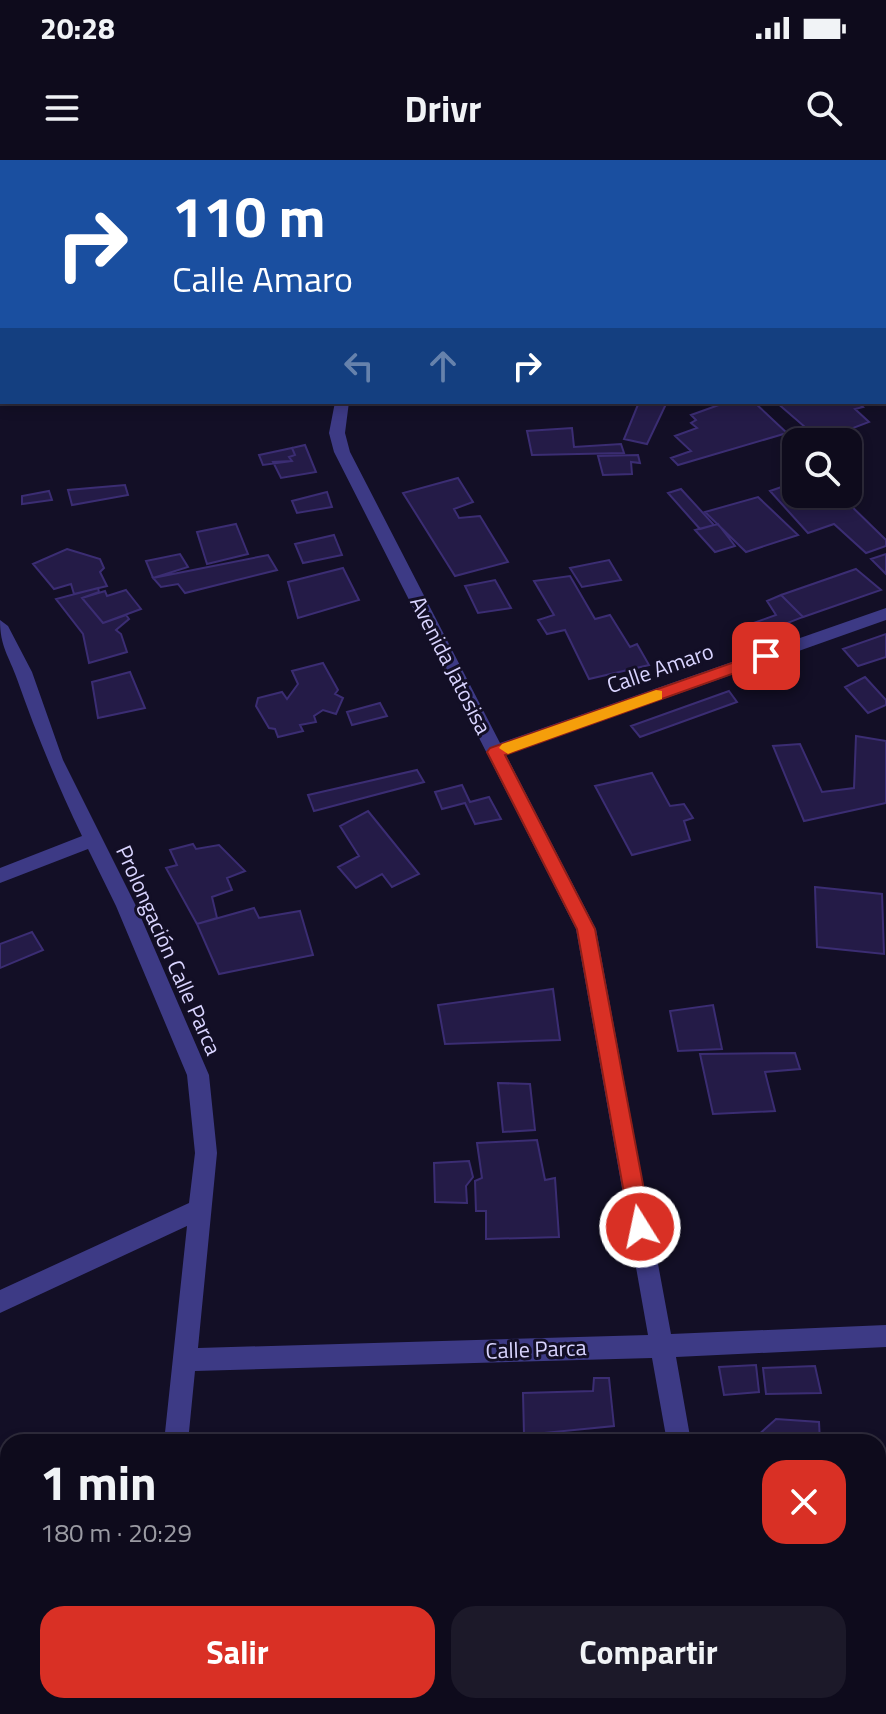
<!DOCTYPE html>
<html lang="es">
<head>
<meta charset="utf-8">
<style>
  :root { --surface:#0e0b1c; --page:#1c1929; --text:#f1f3f6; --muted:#9b9ba3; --line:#2e2b3b; --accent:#d93025 }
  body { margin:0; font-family:"Titillium Web",sans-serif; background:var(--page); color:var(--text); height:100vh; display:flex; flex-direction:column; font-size:30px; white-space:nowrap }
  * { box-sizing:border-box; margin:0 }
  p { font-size:26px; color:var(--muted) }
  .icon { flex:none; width:44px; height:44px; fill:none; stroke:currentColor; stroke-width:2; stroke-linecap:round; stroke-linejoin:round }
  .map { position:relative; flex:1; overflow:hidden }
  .drawer { position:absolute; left:0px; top:1274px; width:886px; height:280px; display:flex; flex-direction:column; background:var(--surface); border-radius:24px 24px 0 0; box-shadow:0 4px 12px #0003,0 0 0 2px var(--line) }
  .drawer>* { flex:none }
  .top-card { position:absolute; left:0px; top:0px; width:886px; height:244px; box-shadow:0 4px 12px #0003,0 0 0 2px var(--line); background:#1a4fa0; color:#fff; overflow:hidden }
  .fabs { position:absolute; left:782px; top:268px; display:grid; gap:16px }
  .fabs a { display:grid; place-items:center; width:80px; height:80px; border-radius:16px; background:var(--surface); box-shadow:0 4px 12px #0003,0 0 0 2px var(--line); font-size:40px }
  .pin { position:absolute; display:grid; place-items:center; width:68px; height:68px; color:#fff; margin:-34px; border-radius:16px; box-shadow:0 4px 12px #0006 }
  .me { position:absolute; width:88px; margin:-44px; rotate:350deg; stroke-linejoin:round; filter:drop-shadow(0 0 6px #0008) }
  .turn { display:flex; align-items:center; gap:28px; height:168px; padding:0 40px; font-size:36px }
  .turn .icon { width:104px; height:104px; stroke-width:2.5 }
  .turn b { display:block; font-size:56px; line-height:68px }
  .lanes { display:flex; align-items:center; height:76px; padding:0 40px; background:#0003; justify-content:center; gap:40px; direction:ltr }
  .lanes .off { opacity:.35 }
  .round { display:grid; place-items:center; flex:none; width:84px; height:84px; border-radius:24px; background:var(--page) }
  .head { display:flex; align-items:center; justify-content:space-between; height:136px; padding:0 40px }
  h1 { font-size:48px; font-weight:700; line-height:60px }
  .action { display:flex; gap:16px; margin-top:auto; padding:16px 40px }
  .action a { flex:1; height:92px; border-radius:24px; background:var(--accent); color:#fff; font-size:32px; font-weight:700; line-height:92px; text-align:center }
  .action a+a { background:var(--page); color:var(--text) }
  .status { display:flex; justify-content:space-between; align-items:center; height:56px; padding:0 40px; background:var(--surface); direction:ltr }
  .status svg { height:22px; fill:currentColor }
  header { display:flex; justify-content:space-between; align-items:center; height:104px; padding:0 40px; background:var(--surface); font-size:36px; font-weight:700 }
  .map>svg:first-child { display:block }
</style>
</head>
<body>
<div class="status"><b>20:28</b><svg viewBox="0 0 49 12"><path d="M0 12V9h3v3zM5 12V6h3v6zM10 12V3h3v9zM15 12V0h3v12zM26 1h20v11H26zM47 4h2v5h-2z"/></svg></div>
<header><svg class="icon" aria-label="menu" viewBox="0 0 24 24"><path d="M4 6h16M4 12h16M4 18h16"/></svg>Drivr<svg class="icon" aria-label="search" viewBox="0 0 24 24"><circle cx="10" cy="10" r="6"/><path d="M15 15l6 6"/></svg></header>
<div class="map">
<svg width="886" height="1554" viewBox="0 0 886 1554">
  <rect width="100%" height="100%" fill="#130f26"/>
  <path fill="#241b47" stroke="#3b2d73" stroke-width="2" d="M639,242h28l-20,42 -23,-5z
    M727,242h27l33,31 -109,32 -7,-7 20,-7 -16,-15 22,-8 -6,-5 5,-3 -5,-5z
    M776,242h81l6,5 -8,2 14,13 -42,16 -8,-5 -6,1z
    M572,268l2,19 47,-3 3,9 -92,2 -5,-24z
    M305,285l11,27 -35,6 -8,-16 19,-1 -3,-4 6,-2 -3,-7z
    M292,288l3,7 -6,2 3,4 -29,4 -4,-10z
    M638,295l2,8 -9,-1 1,12 -29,1 -5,-19z
    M458,318l15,24 -19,7 5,9 21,-2 28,46 -53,14 -52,-83z
    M796,322v12h43l47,46v6l-20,7 -32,-29 -26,9 -38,-42z
    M125,325l3,10 -56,10 -4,-15z
    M681,329l33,36 -14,4 -32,-36z
    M49,331l3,9 -30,4v-8z
    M327,332l5,15 -35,6 -5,-12z
    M758,337l40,38 -52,17 -41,-40z
    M236,364l12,30 -41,10 -10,-32z
    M718,364l17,22 -20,6 -20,-22z
    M334,375l8,20 -39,8 -8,-19z
    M67,389l33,10 4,9 -4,4 7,14 -33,8 -3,-10 -17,5 -21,-25z
    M180,394l8,13 -35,11 -7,-17z
    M886,394v20l-15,-15z
    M268,395l9,15 -92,23 -7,-9 -17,3 -8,-9z
    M609,400l12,20 -39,7 -12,-19z
    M343,408l16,32 -61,18 -10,-36z
    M856,409l25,21 -78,27 -22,-22z
    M570,416l25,43 15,-4 20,32 7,-3 12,21 -60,14 -24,-49 -18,4 -9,-14 16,-5 -20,-34z
    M495,420l16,28 -33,5 -13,-27z
    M98,428l1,4 -17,6 21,25 23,-8 3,4 -13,11 5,4 6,18 -38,11 -6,-29 -27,-35z
    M126,430l15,19 -38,14 -21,-25 23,-7 2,5z
    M781,435l22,22 -46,18 -9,-10 28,-10 -9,-14z
    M886,474v23l-28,9 -15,-17z
    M323,503l15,27 -3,4 8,4 -7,16 -13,-4 -9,6 2,6 -16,3 3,6 -25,6 -3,-8 -6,-1 -13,-22 2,-8 24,-6 5,7 11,-15 -6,-13z
    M130,512l15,36 -47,10 -6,-36z
    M865,517l21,23v5l-18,8 -23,-26z
    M729,531l8,11 -97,35 -9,-11z
    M380,543l7,13 -35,9 -5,-13z
    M856,576l30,5v62l-82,18 -31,-75 27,-2 22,48 32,-4z
    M417,610l7,12 -110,29 -6,-16z
    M652,613l18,33 14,-2 9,14 -9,3 6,19 -58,15 -37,-69z
    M462,625l8,17 19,-5 12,22 -26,5 -10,-21 -23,6 -7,-17z
    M368,651l51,63 -27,13 -10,-13 -26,14 -18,-21 21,-11 -19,-30z
    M193,684l3,5 23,-4 26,26 -18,7 5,12 -20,7 5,21 -20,6 -31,-56 11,-3 -7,-15z
    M815,727l67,7 2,60 -67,-7z
    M254,748l5,10 41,-7 13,44 -94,19 -22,-50z
    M32,772l11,18 -43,18v-24z
    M553,829l7,51 -115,4 -7,-39z
    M713,845l9,44 -44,2 -8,-40z
    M795,893l5,16 -35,3 10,39 -62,3 -13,-60z
    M498,923l32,1 5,46 -32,2z
    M537,980l8,40 10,-2 4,59 -73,2v-28h-10l-1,-30 7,-3 -5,-35z
    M469,1001l4,16 -7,9 1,17 -32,-1 -1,-39z
    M756,1205l3,27 -35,3 -5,-28z
    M815,1206l6,27 -55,1 -3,-26z
    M594,1218h15l5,48 -90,9 -1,-42 70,-2z
    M776,1259l43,3 1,20h-62l-3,-4z
    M270,1546h71l-2,8h-69z
    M474,1546h38l1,8h-39z"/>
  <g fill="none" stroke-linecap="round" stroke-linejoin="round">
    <path fill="#3d3a85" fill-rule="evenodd" d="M335,242h14l-4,31 5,19 150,291 386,-135v12l-380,135 90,174 75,405 215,-9v22l-210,10 15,85h-24l-15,-84 -457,13 -7,71h-24l23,-216 -187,87v-23l189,-87 6,-50 -8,-78 -71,-169 -28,-57 -88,34v-15l82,-32c-25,-52 -46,-103 -65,-157 -8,-23 -17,-32 -17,-59l8,6 24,46 31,88 73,146 73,169 8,78 -19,195 450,-13 -72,-406 -242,-477 -5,-19z
      M118,1546h28l-2,8h-28z
      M709,1546h28l2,8h-28z"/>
  </g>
  <path fill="#d93025" stroke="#8d1f18" stroke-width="2" d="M766,491l8,5 -3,4 -266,95 90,174 56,298 -3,6 -8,3 -7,-3 -3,-6 -53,-298 -90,-177 3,-4z"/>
  <path fill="#f59e0b" d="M656,530l6,1v8l-149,53 -5,2 -9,-6 3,-4z"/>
  <g text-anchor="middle" stroke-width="6" stroke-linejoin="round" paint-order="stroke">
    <g font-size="22" fill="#d9d4ff" stroke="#130f26">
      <text transform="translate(451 505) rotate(63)" y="8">Avenida Jatosisa</text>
      <text transform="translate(660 508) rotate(-19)" y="8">Calle Amaro</text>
      <text transform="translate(169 790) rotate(66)" y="8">Prolongación Calle Parca</text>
      <text transform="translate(536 1189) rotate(-2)" y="8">Calle Parca</text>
    </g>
  </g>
</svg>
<div class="fabs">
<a><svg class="icon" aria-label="search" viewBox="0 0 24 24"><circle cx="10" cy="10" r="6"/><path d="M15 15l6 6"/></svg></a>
</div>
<div class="pin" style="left:766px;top:496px;background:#d93025"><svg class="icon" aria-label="arrive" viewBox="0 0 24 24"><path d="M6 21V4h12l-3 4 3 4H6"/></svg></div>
<svg class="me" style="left:640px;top:1067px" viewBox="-20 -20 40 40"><circle r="17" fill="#d93025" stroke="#fff" stroke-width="3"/><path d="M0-11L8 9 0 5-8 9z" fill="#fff"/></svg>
<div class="top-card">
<div class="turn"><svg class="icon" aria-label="right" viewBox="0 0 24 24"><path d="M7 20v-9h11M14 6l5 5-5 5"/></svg><div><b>110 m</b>Calle Amaro</div></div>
<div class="lanes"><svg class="icon off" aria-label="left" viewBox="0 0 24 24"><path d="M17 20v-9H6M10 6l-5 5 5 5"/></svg><svg class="icon off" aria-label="ahead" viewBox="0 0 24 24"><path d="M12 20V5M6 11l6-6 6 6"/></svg><svg class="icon" aria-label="right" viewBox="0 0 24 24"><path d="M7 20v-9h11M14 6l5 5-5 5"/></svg></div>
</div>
<section class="drawer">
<div class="head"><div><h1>1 min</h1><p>180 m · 20:29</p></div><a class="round" style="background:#d93025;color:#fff"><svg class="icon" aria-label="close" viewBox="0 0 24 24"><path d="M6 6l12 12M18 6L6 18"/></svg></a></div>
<div class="action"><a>Salir</a><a>Compartir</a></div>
</section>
</div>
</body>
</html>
